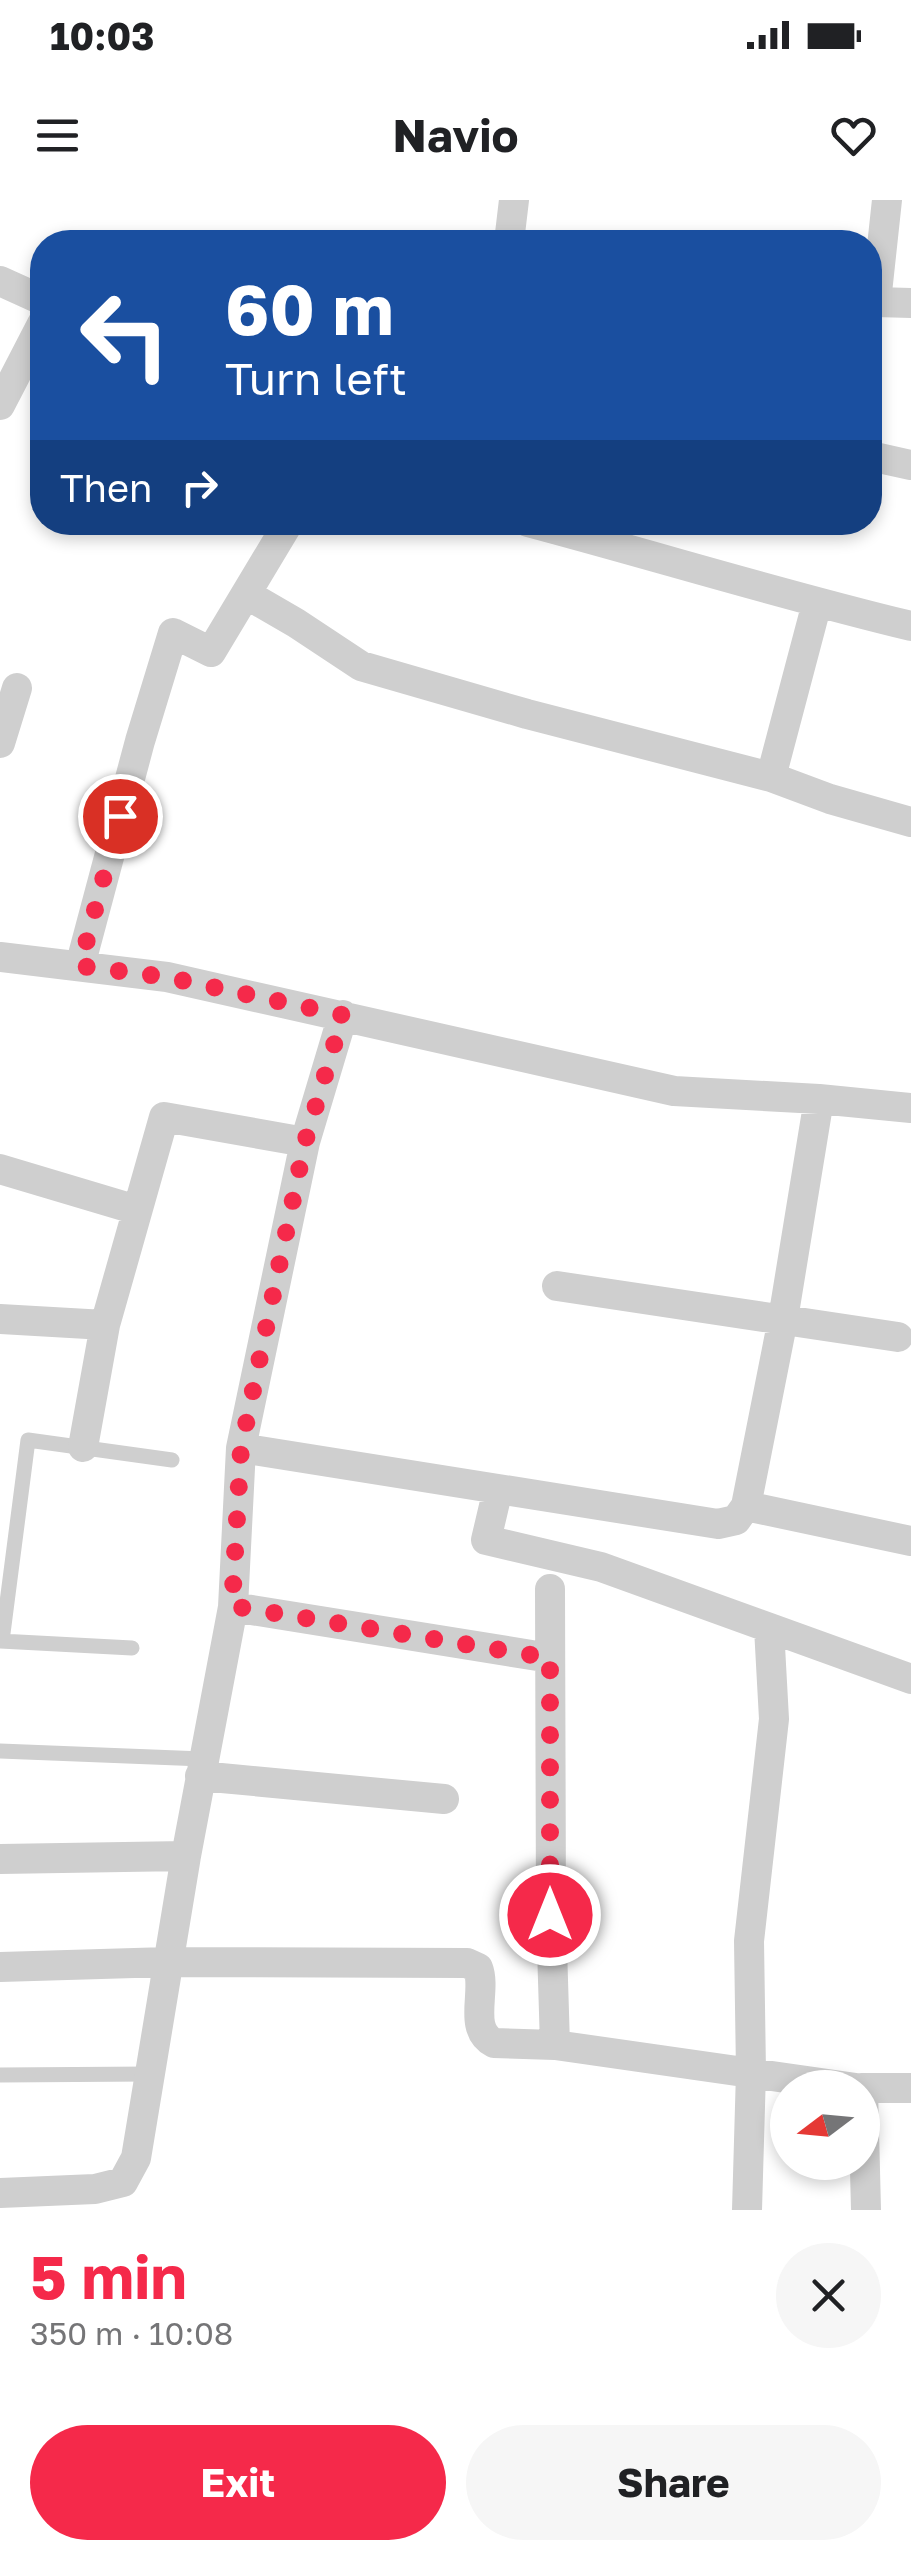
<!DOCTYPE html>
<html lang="en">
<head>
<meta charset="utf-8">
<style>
  :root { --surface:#fff; --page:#f6f6f6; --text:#202124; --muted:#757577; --accent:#f5294a }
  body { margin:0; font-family:"Golos Text",sans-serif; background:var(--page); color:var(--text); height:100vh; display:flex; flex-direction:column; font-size:38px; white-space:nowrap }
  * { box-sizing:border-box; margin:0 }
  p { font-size:32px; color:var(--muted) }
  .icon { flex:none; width:55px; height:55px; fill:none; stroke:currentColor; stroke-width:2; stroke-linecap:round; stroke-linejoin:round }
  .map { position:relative; height:2010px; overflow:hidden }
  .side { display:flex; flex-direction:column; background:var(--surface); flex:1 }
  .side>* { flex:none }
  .guide { position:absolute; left:30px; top:30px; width:852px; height:305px; border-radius:40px; box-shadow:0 5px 15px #0003; background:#1a4fa0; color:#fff; overflow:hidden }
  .needle { width:65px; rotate:254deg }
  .tools { position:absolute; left:770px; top:1870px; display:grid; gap:20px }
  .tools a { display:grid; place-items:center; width:110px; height:110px; border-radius:50%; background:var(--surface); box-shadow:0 5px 15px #0003; font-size:50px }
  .pin { position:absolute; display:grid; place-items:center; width:85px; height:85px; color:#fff; margin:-42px; border:5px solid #fff; border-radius:50%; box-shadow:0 2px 10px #0007 }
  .me { position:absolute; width:110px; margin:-55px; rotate:0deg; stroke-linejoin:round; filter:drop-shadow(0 0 8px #0008) }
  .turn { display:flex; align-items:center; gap:35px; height:210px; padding:0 30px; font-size:45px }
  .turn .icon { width:130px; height:130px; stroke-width:2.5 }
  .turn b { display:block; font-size:70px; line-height:85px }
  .then { display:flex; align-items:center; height:95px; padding:0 30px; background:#0003; gap:20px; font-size:38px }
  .round { display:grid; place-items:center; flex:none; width:105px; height:105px; border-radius:52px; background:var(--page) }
  .head { display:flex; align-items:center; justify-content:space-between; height:170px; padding:0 30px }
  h1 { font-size:60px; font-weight:700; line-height:75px; color:var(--accent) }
  .action { display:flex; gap:20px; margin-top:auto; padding:20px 30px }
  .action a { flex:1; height:115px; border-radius:60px; background:var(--accent); color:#fff; font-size:40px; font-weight:700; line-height:115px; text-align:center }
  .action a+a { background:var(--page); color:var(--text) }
  .status { display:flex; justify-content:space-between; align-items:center; height:70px; padding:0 50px; background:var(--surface); direction:ltr }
  .status svg { height:28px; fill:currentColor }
  header { display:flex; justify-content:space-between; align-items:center; height:130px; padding:0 30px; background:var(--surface); font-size:45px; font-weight:700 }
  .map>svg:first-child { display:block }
</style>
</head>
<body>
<div class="status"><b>10:03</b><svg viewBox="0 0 49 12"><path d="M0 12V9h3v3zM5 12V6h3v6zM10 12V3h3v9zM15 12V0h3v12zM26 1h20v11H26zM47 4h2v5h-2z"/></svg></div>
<header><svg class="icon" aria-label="menu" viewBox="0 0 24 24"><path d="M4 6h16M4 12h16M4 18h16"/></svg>Navio<svg class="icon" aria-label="heart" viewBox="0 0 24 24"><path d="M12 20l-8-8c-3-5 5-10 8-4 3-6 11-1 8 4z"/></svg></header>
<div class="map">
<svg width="911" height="2010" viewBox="0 0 911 2010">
  <rect width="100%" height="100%" fill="#fff"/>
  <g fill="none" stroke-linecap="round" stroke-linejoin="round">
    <path stroke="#cfcfcf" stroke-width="15" d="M0,1441l132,7
      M2,1441l26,-201 144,20
      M0,1551l203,8
      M0,1875l150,-1"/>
    <path stroke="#cfcfcf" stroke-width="30" d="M887,0l-11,102 35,1
      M509,42l5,-42
      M0,81l42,19
      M0,205l42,-81
      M870,256l41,9
      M528,322c128,34 254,73 383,104
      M246,394l50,29 65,43 166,48 244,63 46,-174
      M0,543l17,-55
      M771,577l59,22 81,23
      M0,757l167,20 507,114 145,8 92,9
      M80,766l60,-225 33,-108 38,19 78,-130
      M0,969l137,41
      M557,1086l341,51
      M0,1119l105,6
      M83,1247l22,-122 59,-208 141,25
      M241,1248l477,76 18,-4 10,-14 37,-187 36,-220
      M498,1289l-12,51 115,27 310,112
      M746,1306l165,35
      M550,1389l1,326 4,130
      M233,1407l317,51
      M200,1576l244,23
      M0,1659l186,-3
      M0,1767l168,-5 299,1 11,5c9,23 -11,61 16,75l61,2 301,43
      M862,1888h49
      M863,1889l3,121
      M0,1993l95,-4 28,-7 13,-24 50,-302 47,-249 8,-159 64,-306 38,-127
      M747,2010l4,-138 -2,-131 25,-222 -5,-91"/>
  </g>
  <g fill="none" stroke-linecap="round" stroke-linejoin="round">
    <path stroke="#f5294a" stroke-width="18" stroke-dasharray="0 32.4" d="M120,616l-40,150 86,11 177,38 -38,127 -64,306 -9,158 318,52v257"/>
  </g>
</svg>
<div class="tools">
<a><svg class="needle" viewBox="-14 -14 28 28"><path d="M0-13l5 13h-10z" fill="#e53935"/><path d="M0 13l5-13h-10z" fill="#757577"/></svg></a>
</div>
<div class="pin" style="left:120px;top:616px;background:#d93025"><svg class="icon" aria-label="arrive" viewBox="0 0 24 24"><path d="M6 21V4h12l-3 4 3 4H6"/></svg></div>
<svg class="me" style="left:550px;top:1715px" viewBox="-20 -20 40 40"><circle r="17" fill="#f5294a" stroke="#fff" stroke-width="3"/><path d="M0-11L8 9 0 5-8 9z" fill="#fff"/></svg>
<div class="guide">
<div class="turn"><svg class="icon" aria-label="left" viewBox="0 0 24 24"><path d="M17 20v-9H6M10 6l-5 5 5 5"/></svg><div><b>60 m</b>Turn left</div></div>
<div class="then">Then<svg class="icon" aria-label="right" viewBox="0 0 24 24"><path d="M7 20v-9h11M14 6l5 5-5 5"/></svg></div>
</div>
</div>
<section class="side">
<div class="head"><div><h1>5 min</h1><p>350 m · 10:08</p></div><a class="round"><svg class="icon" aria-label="close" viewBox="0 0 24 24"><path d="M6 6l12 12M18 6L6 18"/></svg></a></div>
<div class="action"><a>Exit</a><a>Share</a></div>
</section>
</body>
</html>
